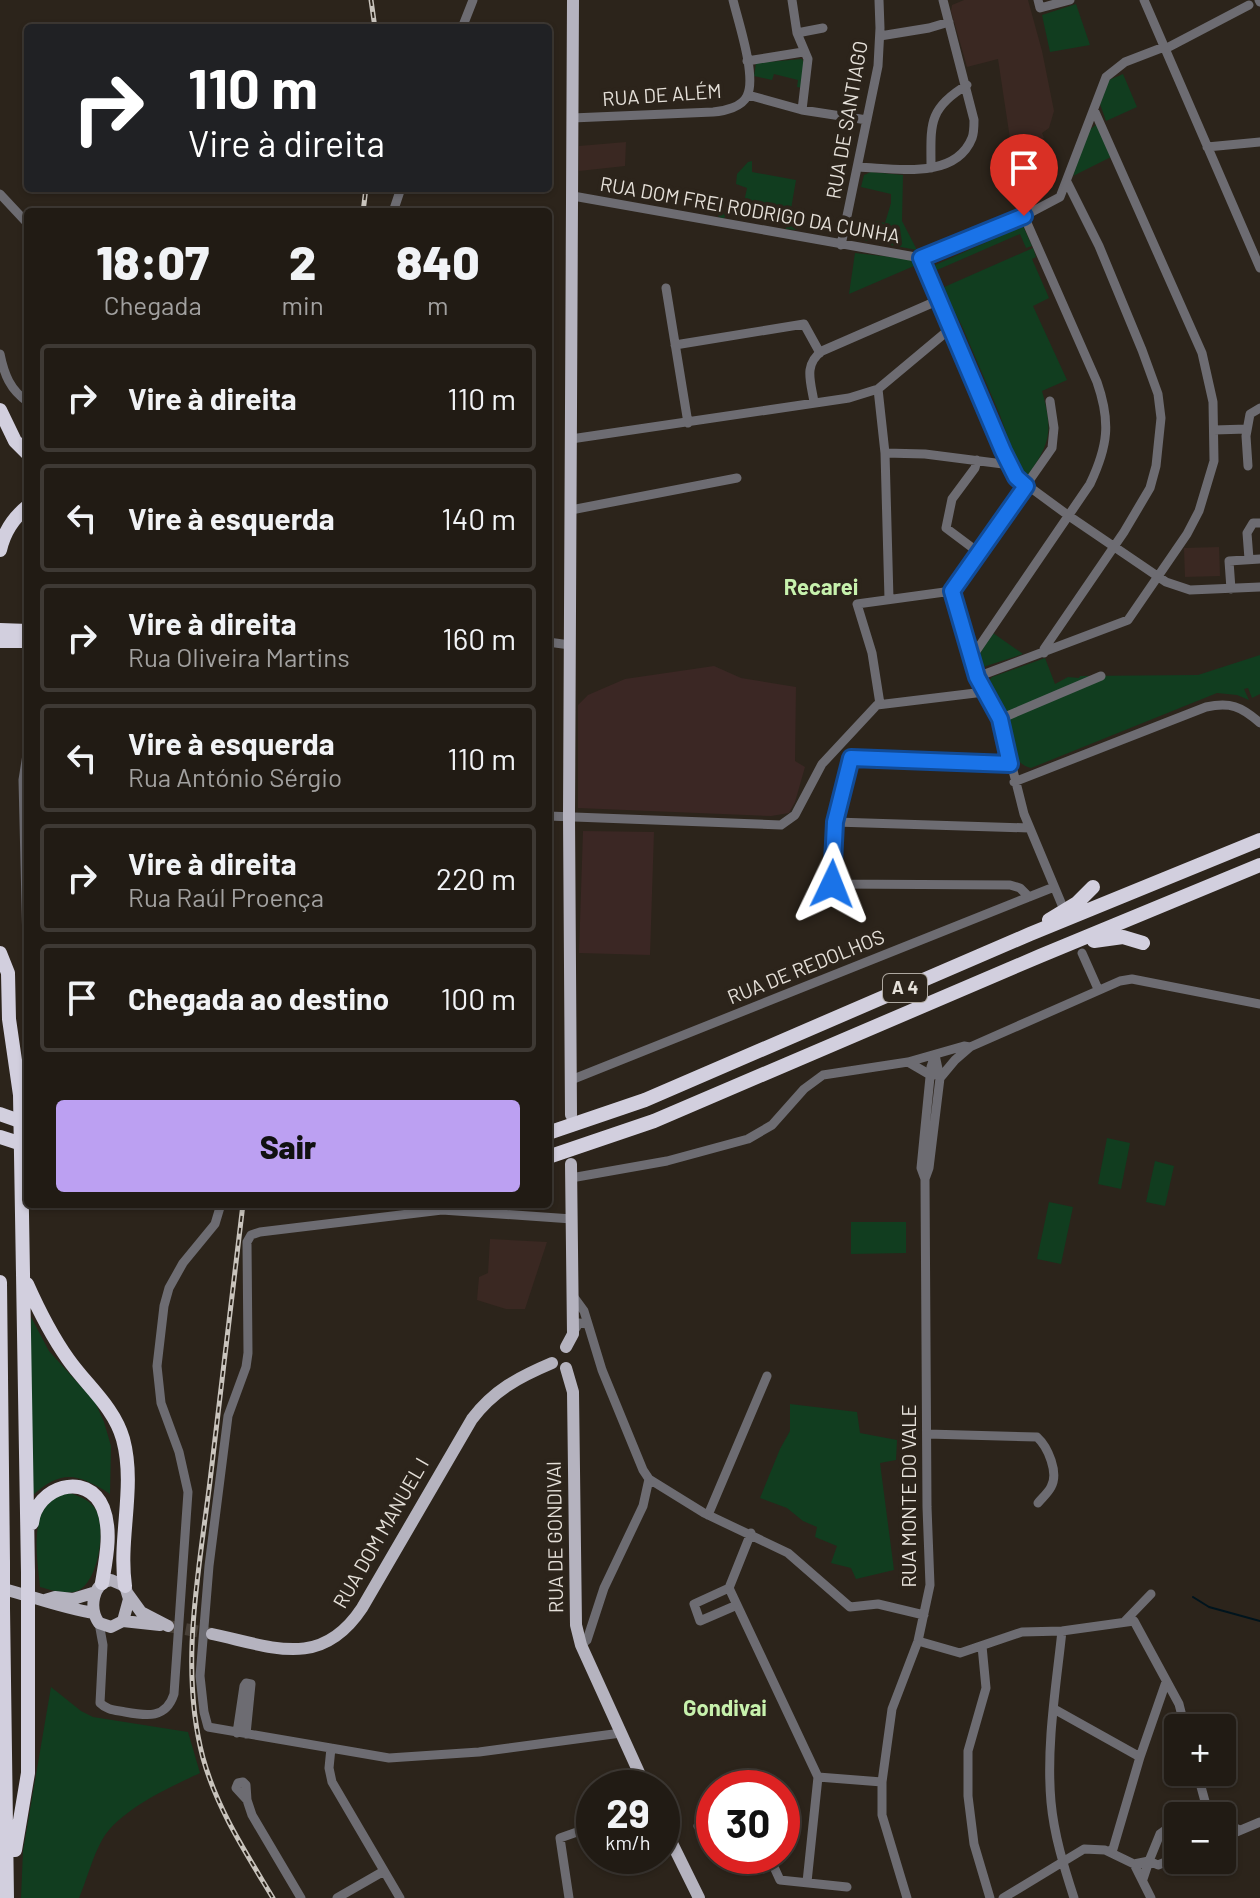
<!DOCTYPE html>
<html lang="pt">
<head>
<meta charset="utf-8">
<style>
  :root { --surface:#211b14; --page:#2d2822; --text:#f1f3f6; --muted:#a2a1a0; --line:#3e3934; --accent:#bca0f2 }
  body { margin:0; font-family:Barlow,sans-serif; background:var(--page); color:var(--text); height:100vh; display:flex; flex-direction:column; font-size:30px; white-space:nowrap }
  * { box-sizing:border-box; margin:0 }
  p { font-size:26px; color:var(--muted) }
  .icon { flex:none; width:44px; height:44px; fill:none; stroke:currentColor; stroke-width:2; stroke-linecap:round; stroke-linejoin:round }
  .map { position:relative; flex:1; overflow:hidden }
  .sheet { position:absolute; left:24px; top:208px; width:528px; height:1000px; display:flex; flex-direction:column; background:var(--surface); border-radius:8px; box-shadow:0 2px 6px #0004,0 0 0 2px var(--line) }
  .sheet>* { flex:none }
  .hud { position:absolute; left:24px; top:24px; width:528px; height:168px; border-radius:8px; box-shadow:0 2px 6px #0004,0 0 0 2px var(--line); background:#202124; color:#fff; overflow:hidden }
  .fabs { position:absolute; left:1164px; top:1714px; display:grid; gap:16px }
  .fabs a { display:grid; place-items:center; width:72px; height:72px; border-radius:8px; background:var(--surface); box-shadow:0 2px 6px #0004,0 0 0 2px var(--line); font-size:40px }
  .speed { position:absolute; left:576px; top:1770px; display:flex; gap:16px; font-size:40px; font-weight:700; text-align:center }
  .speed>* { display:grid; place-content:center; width:104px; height:104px; border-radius:50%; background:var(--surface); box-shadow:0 2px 6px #0004,0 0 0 2px var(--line); line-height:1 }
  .speed small { font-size:20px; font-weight:400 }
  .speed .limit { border:12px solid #d22; background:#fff; color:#111 }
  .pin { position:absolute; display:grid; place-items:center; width:68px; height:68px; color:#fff; margin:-82px -34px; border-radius:50% 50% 50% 0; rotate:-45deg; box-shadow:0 0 8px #0007 }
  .pin .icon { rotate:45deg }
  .me { position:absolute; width:88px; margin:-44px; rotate:2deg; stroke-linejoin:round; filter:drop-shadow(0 0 6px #0008) }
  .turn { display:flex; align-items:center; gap:28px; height:168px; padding:0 32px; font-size:36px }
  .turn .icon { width:104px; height:104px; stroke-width:2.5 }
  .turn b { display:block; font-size:56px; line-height:68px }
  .eta { display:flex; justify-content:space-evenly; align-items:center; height:136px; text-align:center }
  .eta b { font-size:48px; font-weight:800; line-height:56px }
  .action { display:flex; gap:16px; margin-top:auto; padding:16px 32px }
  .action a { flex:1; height:92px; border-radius:8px; background:var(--accent); color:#111; font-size:32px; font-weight:800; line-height:92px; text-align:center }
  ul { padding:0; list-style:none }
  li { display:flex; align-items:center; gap:24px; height:108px; margin:0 16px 12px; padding:0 16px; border:4px solid var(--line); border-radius:8px }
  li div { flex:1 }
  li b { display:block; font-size:30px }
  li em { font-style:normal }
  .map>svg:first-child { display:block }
</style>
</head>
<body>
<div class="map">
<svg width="1260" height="1898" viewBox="0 0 1260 1898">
  <rect width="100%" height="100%" fill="#2c241b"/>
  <path fill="#3b2724" d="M714,666l27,12 55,9 -1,74 10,6 -10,35 -6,11 -18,3 -193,-8v-103l10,-10 37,-16z
    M583,831l71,1 -4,123 -71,-2z"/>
  <path fill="#3a2822" d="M964,0h64l14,51 12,60 -5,17 -7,5 2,5 -32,14 -14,-93 -31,8 -16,-56 1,-6z
    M626,142l-1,24 -46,5v-25z
    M1219,547l1,29 -35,1 -1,-29z
    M490,1239l57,3 -22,67h-19l-29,-9 2,-23 9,-4z"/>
  <path fill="#113d1f" d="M1076,4l14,41 -40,7 -8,-37z
    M802,59l2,4 -1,25 -6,-1 1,-7 -24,-6 -2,6 -18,-4 2,-13z
    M1123,74l14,33 -31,14 -6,-17 9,-24z
    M1097,124l14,33 -38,19 15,-45z
    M752,161v11l44,8 -6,35 11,2 -5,13 -10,-1v-8l-57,-9 -6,7 -5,-3 3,-17 23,3 3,-14 -11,-4 1,-10 11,-12z
    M871,172l32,3 -1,46 15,29 -64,-12 1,-18 19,4 2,-3 10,2 6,-20v-9l-30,-7 3,-12z
    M1023,226l9,20 -6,2 -6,-14 -83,36 -4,-4z
    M1033,248l3,9 -4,2 17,39 -16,8 34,74 -25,11c11,39 9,52 -14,84l-6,-3 -8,-16 -14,-41 -38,-89 -20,-38z
    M855,253l64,7 16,35 -6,3 -15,-32 -65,28z
    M993,633l30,21 -40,13 -6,-9z
    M1260,655v39l-8,4 -4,-10 -4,1 5,11 -12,-5 -20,-2 -186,75c-26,-6 -20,-43 -30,-63 -4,-8 -11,-14 -14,-22l5,-6 53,-19 10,26 13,-7 11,1 1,-2 118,-1z
    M1107,1138l23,5 -9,46 -23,-5z
    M1155,1161l19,5 -9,40 -19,-4z
    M1049,1202l24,5 -12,57 -24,-5z
    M851,1222h55v31l-55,1z
    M31,1317l18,34 46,51 9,20 7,24 -1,48c-33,-21 -49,-25 -79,3z
    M790,1404l67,8 3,21 37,7 -1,20 -16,3 14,107 -38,9 -5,-11 -20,-5 6,-17 -22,-9 2,-10 -14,-6 -16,-13 -27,-10 20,-49 10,-18z
    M70,1493c11,4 20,7 26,17 10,18 3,72 -19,81 -12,4 -26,-1 -37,-4 -3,-32 -14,-88 30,-94z
    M51,1687l30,24 12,6 95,15 12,41c-30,14 -81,37 -98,67 -10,18 -15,39 -23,58h-58l2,-47z"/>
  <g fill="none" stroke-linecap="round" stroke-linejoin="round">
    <path stroke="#00141d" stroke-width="2" d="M1193,1597l16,10 51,14"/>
    <path stroke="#484038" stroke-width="12" stroke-dasharray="12 6" stroke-linecap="butt" d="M168,1626l44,8"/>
    <path stroke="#6d6c72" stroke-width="9" d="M792,0l5,33 11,26 -6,51
      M1038,0l2,8 30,-8
      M1144,0l116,268
      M1259,0l1,2
      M462,28l11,-28
      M797,33l26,-5
      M880,36l49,-8 20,-6
      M1165,49l84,-44
      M747,61l56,-9
      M748,95l54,15 65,10
      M572,118l141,-6c12,-1 29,-5 34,-16 10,-19 -9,-75 -14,-96
      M1207,147l53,-5
      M858,167c35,1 97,14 114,-29 2,-5 2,-13 2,-18l-31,-120
      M931,168c0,-43 -4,-59 36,-83
      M0,194l28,30
      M573,196l348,62
      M393,212l8,-24
      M841,245l37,-179 2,-38 -1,-28
      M921,258l95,219 53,39 97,66 24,8 70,-3
      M921,258l103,-42 36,-19 46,-120 19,-15 39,-15
      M666,288l22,135
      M675,345l129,-21 16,29
      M0,354c4,20 10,36 28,48
      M878,389l7,64 4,146
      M814,402c-3,-20 -11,-37 8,-51l117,-51
      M1214,430l33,-1
      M571,439l278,-41 29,-9 73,-61
      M885,453l40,1 86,11
      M977,460l-2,8 -23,31 -6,29 32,24
      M1248,466l-2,-30 4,-22 10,-6
      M571,510l166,-32
      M1249,559l-2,-26 6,-10h7
      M1231,589l-2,-28 31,-2
      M952,591l100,-143 2,-20 -4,-27
      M548,642l22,3
      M1044,653v-4l80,-117 26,-44 6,-22 5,-48 -3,-24 -16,-44 -43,-104 -32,-64
      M972,657l118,-173c18,-38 21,-62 7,-102l-73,-166
      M977,677l151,-57 59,-86 12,-23 15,-50 -1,-59 -11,-49 -107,-241
      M880,704l-8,-51 -15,-49 95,-13 25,86 23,42 24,95 38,91
      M1000,719l101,-43
      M28,748l-5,32 5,208
      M1010,764l-159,-6 -16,64 -3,62 178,1 10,3 9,9
      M1014,782l192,-75c24,-5 35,-1 54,16
      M548,816l233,9 14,-10 27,-51 55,-59 107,-13
      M835,822l194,6
      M1082,953l16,36
      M908,1062l24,14
      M940,1078l15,-18 15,-13
      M571,1080l483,-193
      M571,1178l96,-17 81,-22 24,-14 32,-36 19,-14 85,-13 56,-16 6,1 150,-66 12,-2 128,25
      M925,1179l4,-11 11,-90 -5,-23
      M572,1219l-130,-9 -182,22 -9,3 -4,7 1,111 -2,14 -18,49 -19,150 -9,110 4,36 4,15 181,31 90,-6 142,-19
      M573,1296l11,15 4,13
      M574,1331l5,-8 9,1 14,46 41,100 6,9 55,34 84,40 62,54 28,-3 46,11
      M927,1434l110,3c11,10 22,36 14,50 -3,6 -9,11 -13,16
      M708,1515l59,-139
      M751,1533l-22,55 89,189 -11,105
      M729,1588l-35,16 6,17 37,-16
      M1125,1621l26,-27
      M99,1623l4,22 -3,58c7,7 15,7 25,9 22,4 41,7 49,-18l14,-202 -9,-40 -18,-49 -4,-37 7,-60 5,-18 14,-25 32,-39 6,-20
      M1062,1631c-6,56 -16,115 -11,171 3,33 13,65 23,96
      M918,1641l42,12 62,-21 40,-1 72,-10 45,83 6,24
      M581,1645l6,-5 17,-52 39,-82 6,-27
      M982,1646l4,42 -18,63v45l6,48 16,54
      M1054,1709l86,48
      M237,1733l7,-47 2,-3 5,1 -5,50
      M331,1748l-2,20 3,14 68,116
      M1197,1772l12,44
      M818,1777l64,5
      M247,1800l-11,-12 2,-5 5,-1 3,3 1,15 5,15 49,83
      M782,1800l3,5 -3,14
      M1222,1822l18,8
      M698,1826l16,-7
      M1222,1838l38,-16
      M1109,1851l4,-2 27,-92 26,-75
      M769,1856l11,24 67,7
      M1134,1864l17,34
      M1143,1879l6,-18 9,4 20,-8
      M337,1898l47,-27
      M569,1898l-9,-60 34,-12
      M907,1898l-25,-83v-33l10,-73 26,-68 12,-56 -3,-78 -2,-328 -4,-11 10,-101 4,-12
      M1003,1898l81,-49 21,1 29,14 15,-3 11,-27 18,-13"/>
    <path stroke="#b5b3bf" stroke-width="12" d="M571,1115l-2,-299 4,-816
      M566,1347l7,-13 -2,-170
      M566,1368l7,24 3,233 5,20 65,143
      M111,1580l14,6 4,13 -6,22 -12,6 -12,-4c-10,-14 -7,-40 12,-43z
      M0,1588c32,8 61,20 94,25
      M128,1594l13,18 27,14
      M45,1600l10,-3 18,2 23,-7
      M123,1621l37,4
      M212,1634c61,13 109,36 150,-26l110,-189c22,-29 47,-42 80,-56
      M662,1823l37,75"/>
    <path stroke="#d2cfde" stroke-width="14" d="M0,410l15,31 13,13
      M0,550c4,-18 13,-32 28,-44
      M0,630l28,1
      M0,641h28
      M1049,920l28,-17 16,-16
      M1094,941l29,-4 20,6
      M0,953l8,20 1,46 11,76 8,477
      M548,1133l97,-33 385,-166 230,-94
      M548,1157l106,-36 386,-165 220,-91
      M0,1282l3,281
      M27,1284c12,27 24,51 41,75 19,27 46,48 55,80 13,48 -5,99 2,147
      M32,1523c4,-36 55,-53 71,-15 9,23 3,51 -1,75
      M3,1608l4,290
      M15,1850l13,-77v-160"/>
    <g stroke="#c9c4bd" stroke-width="5">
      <path id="rail" d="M371,0l4,28
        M363,212l3,-24
        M243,1204c-11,92 -22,185 -33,277 -11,91 -31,186 -7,277 14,51 43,95 70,140"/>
    </g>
    <use href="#rail" stroke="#2c241b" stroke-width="2" stroke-dasharray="6" stroke-linecap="butt"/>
    <path stroke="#d2cfde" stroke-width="14" d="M0,1114l28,10
      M0,1137l28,9
      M3,1608v-45
      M28,1613v-41"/>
  </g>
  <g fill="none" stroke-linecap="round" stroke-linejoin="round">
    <g stroke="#114b97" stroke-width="20">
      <path id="route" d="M832,884l3,-62 16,-64 159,6 -10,-45 -23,-42 -25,-86 74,-105 -10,-9 -13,-26 -82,-193 103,-42"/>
    </g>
    <use href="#route" stroke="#1a73e8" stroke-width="14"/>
  </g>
  <g text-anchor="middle" stroke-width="8" stroke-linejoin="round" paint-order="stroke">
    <rect fill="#2c241b" stroke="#aea8a0" stroke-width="2" x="883" y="974" width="44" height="28" rx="6"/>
    <g font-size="18" font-weight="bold" fill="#e5e0d9">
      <text x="905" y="994">A 4</text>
    </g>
    <g font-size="20" fill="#e5e0d9" stroke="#2c241b">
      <text transform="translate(662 95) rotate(-4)" y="7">RUA DE ALÉM</text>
      <text transform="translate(847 120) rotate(-80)" y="7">RUA DE SANTIAGO</text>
      <text transform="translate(750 210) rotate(10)" y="7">RUA DOM FREI RODRIGO DA CUNHA</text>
      <text transform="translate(806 967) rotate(-22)" y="7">RUA DE REDOLHOS</text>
      <text transform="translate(909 1496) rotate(-90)" y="7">RUA MONTE DO VALE</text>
      <text transform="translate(381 1533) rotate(-60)" y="7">RUA DOM MANUEL I</text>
      <text transform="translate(555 1537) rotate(-91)" y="7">RUA DE GONDIVAI</text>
    </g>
    <g font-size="22" font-weight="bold" fill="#c7f1ad" stroke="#2c241b">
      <text x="821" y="595">Recarei</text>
      <text x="725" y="1716">Gondivai</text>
    </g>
  </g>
</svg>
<div class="fabs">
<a>+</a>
<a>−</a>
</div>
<div class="speed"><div>29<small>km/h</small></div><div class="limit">30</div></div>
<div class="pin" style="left:1024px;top:216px;background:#d93025"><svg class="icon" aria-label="arrive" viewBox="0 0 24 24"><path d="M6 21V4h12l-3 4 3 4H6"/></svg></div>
<svg class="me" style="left:832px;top:884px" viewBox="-20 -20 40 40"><path d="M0-17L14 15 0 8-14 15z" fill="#1a73e8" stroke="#fff" stroke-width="4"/></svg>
<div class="hud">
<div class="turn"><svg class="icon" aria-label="right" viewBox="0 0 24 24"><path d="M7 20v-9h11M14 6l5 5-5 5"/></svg><div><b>110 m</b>Vire à direita</div></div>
</div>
<section class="sheet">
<div class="eta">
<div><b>18:07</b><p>Chegada</p></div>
<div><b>2</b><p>min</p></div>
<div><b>840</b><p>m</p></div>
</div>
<ul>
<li><svg class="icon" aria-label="right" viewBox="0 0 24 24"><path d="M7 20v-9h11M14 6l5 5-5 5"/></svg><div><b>Vire à direita</b></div><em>110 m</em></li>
<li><svg class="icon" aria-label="left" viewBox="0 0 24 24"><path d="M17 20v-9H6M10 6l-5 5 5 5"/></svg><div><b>Vire à esquerda</b></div><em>140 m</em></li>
<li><svg class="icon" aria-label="right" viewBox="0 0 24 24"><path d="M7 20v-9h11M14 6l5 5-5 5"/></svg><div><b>Vire à direita</b><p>Rua Oliveira Martins</p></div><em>160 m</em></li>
<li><svg class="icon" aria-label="left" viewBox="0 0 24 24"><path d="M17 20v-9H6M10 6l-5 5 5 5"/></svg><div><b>Vire à esquerda</b><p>Rua António Sérgio</p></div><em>110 m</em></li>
<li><svg class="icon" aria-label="right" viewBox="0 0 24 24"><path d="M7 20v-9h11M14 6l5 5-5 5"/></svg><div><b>Vire à direita</b><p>Rua Raúl Proença</p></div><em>220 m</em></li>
<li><svg class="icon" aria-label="arrive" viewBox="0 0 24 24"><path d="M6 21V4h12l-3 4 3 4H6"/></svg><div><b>Chegada ao destino</b></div><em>100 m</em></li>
</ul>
<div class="action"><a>Sair</a></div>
</section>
</div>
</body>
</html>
